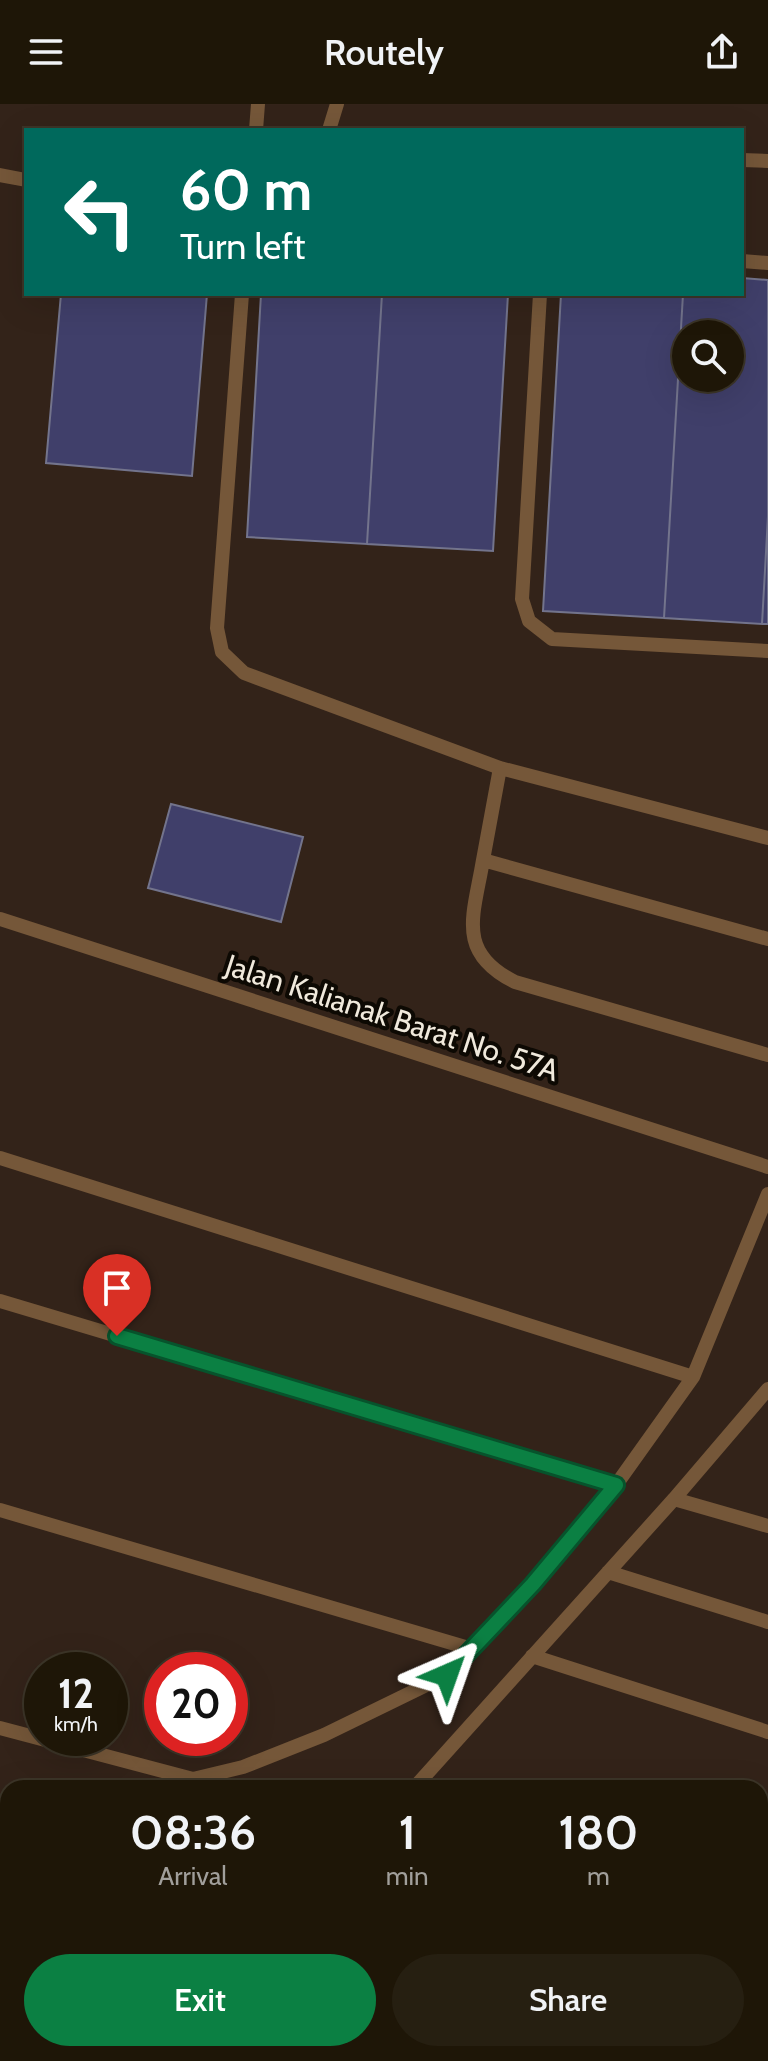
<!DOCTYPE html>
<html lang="en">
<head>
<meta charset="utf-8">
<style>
  :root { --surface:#1e1607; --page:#261f11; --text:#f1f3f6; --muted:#a19f9b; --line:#3c3528; --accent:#0b8043 }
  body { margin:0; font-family:Cabin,sans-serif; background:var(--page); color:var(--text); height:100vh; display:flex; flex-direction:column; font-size:30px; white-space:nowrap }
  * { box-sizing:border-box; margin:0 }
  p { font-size:26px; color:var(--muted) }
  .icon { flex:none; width:44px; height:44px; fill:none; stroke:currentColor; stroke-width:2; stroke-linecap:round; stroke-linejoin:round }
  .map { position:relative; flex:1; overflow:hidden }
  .drawer { position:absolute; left:0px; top:1676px; width:768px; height:282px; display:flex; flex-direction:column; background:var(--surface); border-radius:24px 24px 0 0; box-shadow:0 8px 32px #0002,0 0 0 2px var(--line) }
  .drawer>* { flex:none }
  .hud { position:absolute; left:24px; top:24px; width:720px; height:168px; border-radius:0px; box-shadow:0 8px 32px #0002,0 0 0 2px var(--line); background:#00695c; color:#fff; overflow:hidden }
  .buttons { position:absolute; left:672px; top:216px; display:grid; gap:16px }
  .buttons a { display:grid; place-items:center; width:72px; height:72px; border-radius:50%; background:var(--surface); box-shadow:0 8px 32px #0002,0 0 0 2px var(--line); font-size:40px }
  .speed { position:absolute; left:24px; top:1548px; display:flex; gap:16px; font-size:40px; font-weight:700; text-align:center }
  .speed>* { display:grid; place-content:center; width:104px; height:104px; border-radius:50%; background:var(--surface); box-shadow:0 8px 32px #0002,0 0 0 2px var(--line); line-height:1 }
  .speed small { font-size:20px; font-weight:400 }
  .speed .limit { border:12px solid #d22; background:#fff; color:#111 }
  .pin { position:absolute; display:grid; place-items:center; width:68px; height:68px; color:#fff; margin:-82px -34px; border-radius:50% 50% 50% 0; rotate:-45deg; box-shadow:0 0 8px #0007 }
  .pin .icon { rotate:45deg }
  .me { position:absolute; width:88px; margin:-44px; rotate:43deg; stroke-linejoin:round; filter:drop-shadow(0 0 6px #0008) }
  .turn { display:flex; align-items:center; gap:28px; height:168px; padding:0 24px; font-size:36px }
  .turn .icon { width:104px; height:104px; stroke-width:2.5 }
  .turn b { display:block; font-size:56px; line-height:68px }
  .eta { display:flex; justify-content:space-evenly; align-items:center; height:136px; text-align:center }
  .eta b { font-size:48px; font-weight:600; line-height:56px }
  .cta { display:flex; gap:16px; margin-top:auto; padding:16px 24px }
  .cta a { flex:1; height:92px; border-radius:48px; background:var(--accent); color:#fff; font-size:32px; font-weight:600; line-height:92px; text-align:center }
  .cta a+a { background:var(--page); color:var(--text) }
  header { display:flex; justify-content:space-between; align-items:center; height:104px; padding:0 24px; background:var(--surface); font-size:36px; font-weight:600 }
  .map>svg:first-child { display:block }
</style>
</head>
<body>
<header><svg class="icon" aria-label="menu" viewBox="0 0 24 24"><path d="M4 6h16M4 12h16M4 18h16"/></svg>Routely<svg class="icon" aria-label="share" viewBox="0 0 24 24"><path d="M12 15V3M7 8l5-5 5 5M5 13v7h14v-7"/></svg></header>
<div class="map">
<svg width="768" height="1957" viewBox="0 0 768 1957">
  <rect width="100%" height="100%" fill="#281e09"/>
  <path fill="#332319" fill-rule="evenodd" d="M0,0h768v1957h-768zM26,26h716v164h-716zM686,230h44v44h-44zM42,1566h68v68h-68zM162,1566h68v68h-68zM8,1684h752v266h-752z"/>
  <path fill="#403f6a" stroke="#73748c" stroke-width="2" fill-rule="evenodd" d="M742,174l26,2v236l-6,108 -98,-6 19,-324h59zM686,230h44v44h-44z
    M61,190h146l-15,182 -146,-13z
    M261,190h121l-15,250 -120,-7z
    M382,190h126l-15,257 -126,-7z
    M561,190h122l-19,324 -121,-7z
    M768,412v108h-6z
    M171,700l132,33 -22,85 -133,-34z"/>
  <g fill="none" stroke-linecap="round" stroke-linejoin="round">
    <path stroke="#755739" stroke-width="14" d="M256,26l2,-26
      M329,26l8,-26
      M742,56l26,1
      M0,71l26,5
      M742,157l26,2
      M242,190l-25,334 5,24 22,21 256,95 268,70
      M540,190l-18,305 7,22 23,18 216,12
      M500,664l-17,92 285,79
      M483,756c-9,55 -28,92 32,122l253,73
      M0,815l768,248
      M0,1054l693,219
      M0,1197l616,184
      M674,1395l94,27
      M0,1406l472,139
      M608,1468l160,50
      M532,1552l236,76
      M0,1624l193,51 50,-12 81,-32 123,-60 86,-91 83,-99 77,-108 75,-183
      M414,1684l260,-289 94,-110
      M760,1833l8,3
      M308,1950l8,7
      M647,1950l20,7
      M135,1957l9,-7
      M268,1957l4,-7"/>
  </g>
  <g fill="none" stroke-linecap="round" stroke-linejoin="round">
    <g stroke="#07532c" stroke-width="20">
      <path id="route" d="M117,1232l499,149 -83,99 -86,91"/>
    </g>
    <use href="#route" stroke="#0b8043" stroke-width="14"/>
  </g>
  <g text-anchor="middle" stroke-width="8" stroke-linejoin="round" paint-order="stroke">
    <g font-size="30" fill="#f0e9dc" stroke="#0d0903">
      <text transform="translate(392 914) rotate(18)" y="10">Jalan Kalianak Barat No. 57A</text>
    </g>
  </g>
</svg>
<div class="buttons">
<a><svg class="icon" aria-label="search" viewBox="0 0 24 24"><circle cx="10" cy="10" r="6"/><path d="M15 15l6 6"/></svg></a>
</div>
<div class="speed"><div>12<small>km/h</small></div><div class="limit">20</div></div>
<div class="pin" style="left:117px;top:1232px;background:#d93025"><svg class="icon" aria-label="arrive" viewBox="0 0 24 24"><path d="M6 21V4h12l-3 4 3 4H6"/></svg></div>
<svg class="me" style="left:447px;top:1571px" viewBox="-20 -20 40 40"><path d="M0-17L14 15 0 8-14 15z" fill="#0b8043" stroke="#fff" stroke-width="4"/></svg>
<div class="hud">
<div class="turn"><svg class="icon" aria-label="left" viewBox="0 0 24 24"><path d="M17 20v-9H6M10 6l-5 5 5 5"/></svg><div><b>60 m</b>Turn left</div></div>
</div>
<section class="drawer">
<div class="eta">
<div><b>08:36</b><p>Arrival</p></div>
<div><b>1</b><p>min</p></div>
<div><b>180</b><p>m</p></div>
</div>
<div class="cta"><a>Exit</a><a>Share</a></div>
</section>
</div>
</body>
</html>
